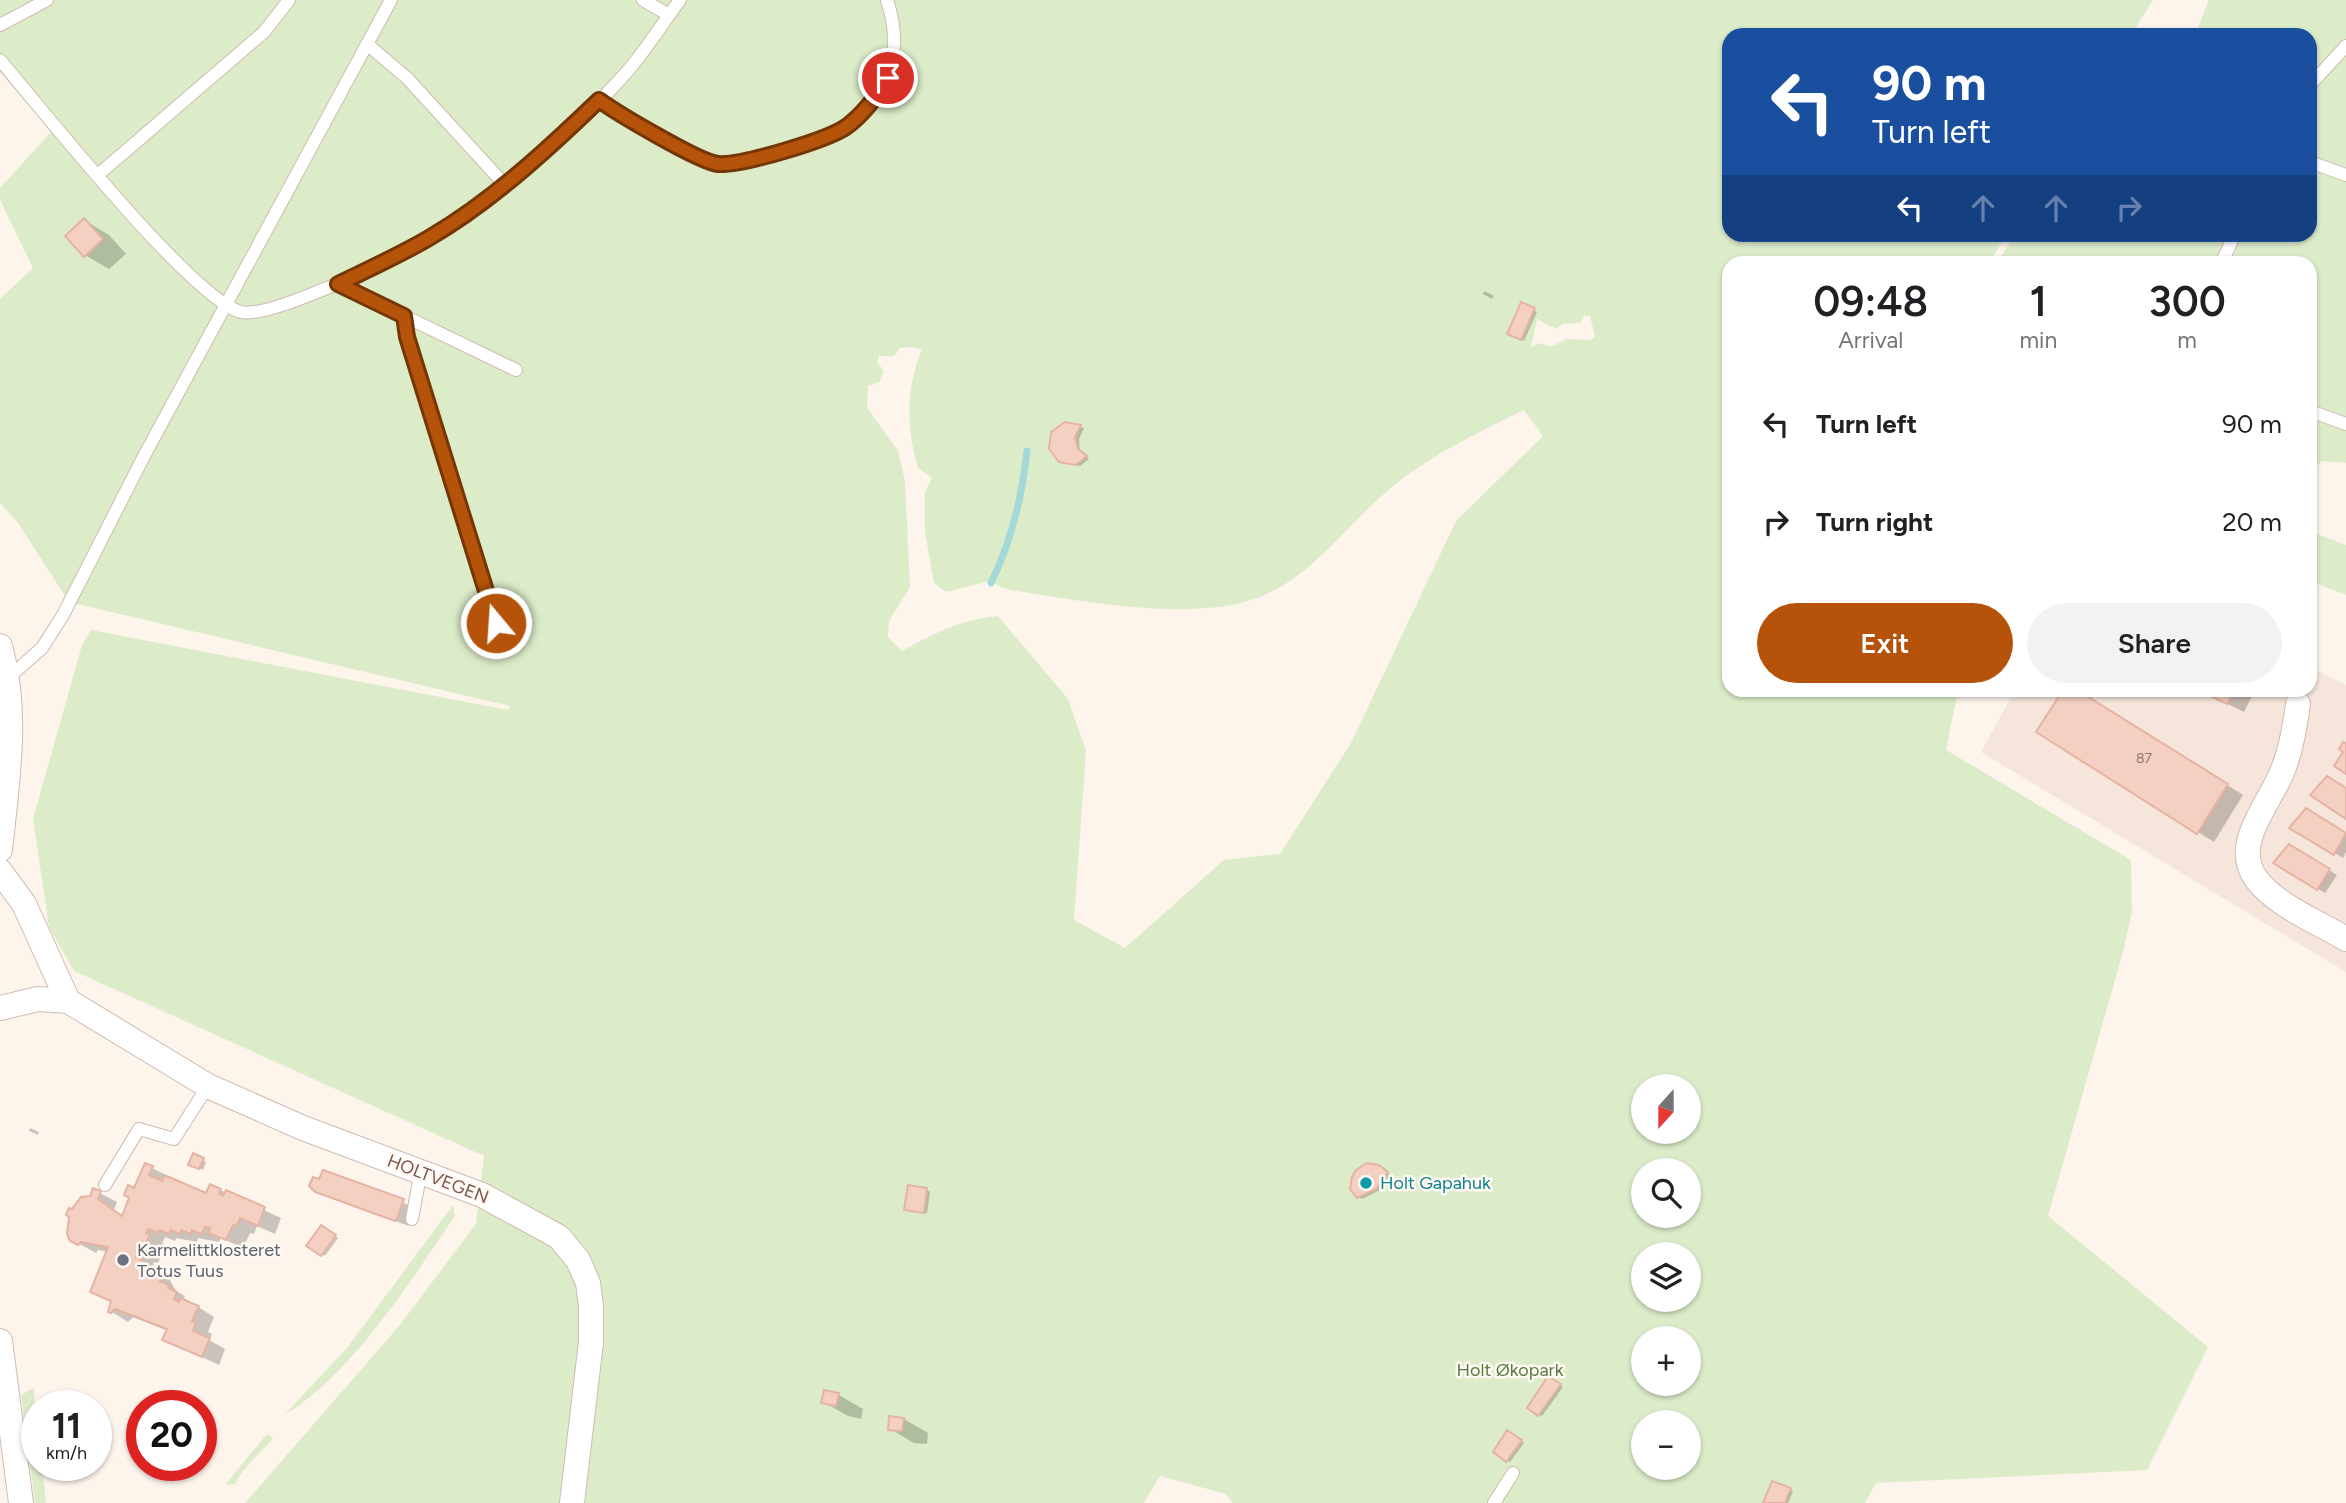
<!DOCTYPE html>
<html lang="en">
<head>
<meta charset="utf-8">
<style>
  :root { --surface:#fff; --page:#f2f2f2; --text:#202124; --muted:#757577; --accent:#b45309 }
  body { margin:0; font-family:Figtree,sans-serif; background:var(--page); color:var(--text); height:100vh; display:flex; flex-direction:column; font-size:26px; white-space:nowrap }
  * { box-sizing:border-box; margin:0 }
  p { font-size:23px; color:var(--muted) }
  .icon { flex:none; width:38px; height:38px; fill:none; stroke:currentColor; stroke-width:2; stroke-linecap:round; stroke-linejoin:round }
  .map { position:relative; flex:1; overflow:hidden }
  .drawer { position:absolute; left:1722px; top:256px; width:595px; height:441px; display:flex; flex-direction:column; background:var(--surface); border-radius:21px; box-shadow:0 2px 5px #0004 }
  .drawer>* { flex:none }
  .guide { position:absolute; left:1722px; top:28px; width:595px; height:214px; border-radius:21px; box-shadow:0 2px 5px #0004; background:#1a4fa0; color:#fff; overflow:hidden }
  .needle { width:46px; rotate:201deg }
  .fabs { position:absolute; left:1631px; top:1074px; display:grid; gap:14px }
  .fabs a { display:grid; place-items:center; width:70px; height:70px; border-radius:50%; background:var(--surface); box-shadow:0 2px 5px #0004; font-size:35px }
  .speed { position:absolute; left:21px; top:1390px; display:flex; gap:14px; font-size:35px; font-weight:700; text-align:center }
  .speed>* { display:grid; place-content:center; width:91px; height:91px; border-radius:50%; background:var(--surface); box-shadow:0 2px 5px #0004; line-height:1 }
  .speed small { font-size:18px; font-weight:400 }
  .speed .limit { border:10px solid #d22; background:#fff; color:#111 }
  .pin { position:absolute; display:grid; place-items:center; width:60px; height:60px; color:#fff; margin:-30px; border:4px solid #fff; border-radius:50%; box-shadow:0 2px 7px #0007 }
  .me { position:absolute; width:77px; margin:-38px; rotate:342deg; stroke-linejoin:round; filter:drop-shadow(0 0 5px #0008) }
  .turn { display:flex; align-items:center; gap:24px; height:147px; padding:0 35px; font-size:32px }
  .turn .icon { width:91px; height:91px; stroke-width:2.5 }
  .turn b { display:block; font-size:49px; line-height:60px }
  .lanes { display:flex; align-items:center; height:66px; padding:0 35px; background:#0003; justify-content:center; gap:35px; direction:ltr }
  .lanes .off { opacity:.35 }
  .eta { display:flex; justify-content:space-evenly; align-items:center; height:119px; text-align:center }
  .eta b { font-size:42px; font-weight:600; line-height:49px }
  .action { display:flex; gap:14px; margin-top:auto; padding:14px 35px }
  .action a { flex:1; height:80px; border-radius:42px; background:var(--accent); color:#fff; font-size:28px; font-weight:600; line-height:80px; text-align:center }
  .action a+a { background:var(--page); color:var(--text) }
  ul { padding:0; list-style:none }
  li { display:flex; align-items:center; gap:21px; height:98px; padding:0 35px }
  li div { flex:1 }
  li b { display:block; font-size:26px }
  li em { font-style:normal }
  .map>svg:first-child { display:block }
</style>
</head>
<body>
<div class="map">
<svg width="2346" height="1503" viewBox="0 0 2346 1503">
  <rect width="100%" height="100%" fill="#fdf4ec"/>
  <path fill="#f5e5da" d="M2310,667l36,18v287l-365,-220 34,-62h295z"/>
  <path fill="#dcecc9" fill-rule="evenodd" d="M0,0h2153l-22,35h-402v199l278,1 -18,27h-260v428h229l-12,60 185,110 1,52 -9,40 -75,264 160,131 -61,123 -271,13 -11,20h-632l-7,-9 -66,-18 -16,27h-899l154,-177 77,-102 8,-68 -410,-185 -25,-44 -16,-108 49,-174 9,-15 417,80 2,-4 -441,-104 -51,-79 -18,-20v-204l33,-31 -33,-68v-12l51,-56 -51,-60zM1584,316h6l5,20 -4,4 -24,-1 -17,8 -9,-4 -10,4 6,-28 19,10 7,-5 17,-1zM908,347l14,2c-16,40 -16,77 -4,119l14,10 -7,14v40l9,51 12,9 43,-11 16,8c69,11 186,34 252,9 55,-20 90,-74 134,-110 38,-32 88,-56 133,-78l19,26 -87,85 -105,222 -71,111 -56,6 -99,88 -51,-28 12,-169 -18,-52 -70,-83c-36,3 -65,18 -96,35l-14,-14 1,-16 21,-34 -5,-106 -7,-30 -31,-43 1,-22 11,-4 5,-11 -7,-9 2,-6h15l6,-8zM1643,1087h46v45h-46zM1643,1171h46v45h-46zM1643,1255h46v45h-46zM1643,1339h46v45h-46zM1643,1423h46v45h-46z
    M2209,0h137v463l-24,-2 -12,11v-210h-312l16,-27 296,-1v-199h-115z
    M2310,531l36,14v50l-36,-14z
    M453,1205l2,11c-44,64 -104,160 -171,199l63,-67z
    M34,1388l3,77h5l4,38h-11l-14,-108z
    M267,1434l6,4c-11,14 -32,31 -38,46l-10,1z"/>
  <path fill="#0003" d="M84,220l25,15 17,19 -17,15 -24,-14z
    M1484,291l10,5 -2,3 -9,-5z
    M1522,304l15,8 -13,29 -15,-8z
    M1065,424l19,4 -5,11 1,14 9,6 -9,7 -20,-5z
    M2065,690h10l9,5 159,100 -29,47 -176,-110z
    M2199,690h56l-11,22z
    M2307,811l39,23v18l-3,6 -51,-31z
    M2290,846l47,29 -12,18 -50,-30z
    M30,1128l9,4 -1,3 -9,-4z
    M194,1155l12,7 -3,8 -13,-6z
    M1379,1167l11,8 -10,15 -18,9 -4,-2z
    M152,1168l55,27 13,-5 61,28 -6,16 -18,-8 -3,8 -4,-1 -7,15 -22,-10 -2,4 -21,-4 -1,4 -21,-4 -1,3 -10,-4 -3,6 4,2 -8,18 -4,-1 -2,5 18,13 6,11 9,5 -1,2 30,19 -6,15 4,2 -3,6 16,9 -6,16 -55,-26 4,-8 -35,-14 -5,5 -16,-10 -3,-3 3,-7 -20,-11 16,-39 -10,-2 -2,3 -24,-13 22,-50 23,12 -3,8 9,7 12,-27z
    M324,1172l92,36 -7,18 -79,-28 -13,-7z
    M927,1190l3,2 -3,21 -17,-2z
    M322,1227l16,11 -13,18 -16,-11z
    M1548,1378l15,9 -21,29 -13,-9z
    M839,1395l24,14 -2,10 -13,-3 -25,-14z
    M904,1419l24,14 -1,11 -13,-1 -24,-14z
    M1508,1433l16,10 -14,19 -15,-10z
    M1790,1490l3,1 -5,12h-23z"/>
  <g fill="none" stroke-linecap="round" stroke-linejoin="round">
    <path stroke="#a4d9da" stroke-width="7" d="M991,583c21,-43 31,-85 36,-132"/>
  </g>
  <path fill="#f3d0c2" stroke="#e6b3a2" stroke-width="2" d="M84,218l19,21 -19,18 -19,-21z
    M1521,302l14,6 -14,32 -14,-6z
    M1065,422l16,3 -6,12 3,12 9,7 -11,9 -17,-3 -10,-13 2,-17z
    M2063,690h14l151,94 -31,50 -161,-102z
    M2198,690h36l-7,14z
    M2343,742l3,1v31l-12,-8 9,-14 -4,-3z
    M2327,776l19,12v31l-36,-24z
    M2306,808l40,25 -12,22 -45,-27z
    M2289,844l41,25 -13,21 -44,-27z
    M193,1153l11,5 -5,11 -11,-4z
    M145,1163l8,3 -4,9 13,6 2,-5 5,1 37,16 4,-9 11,5 -2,5 4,2 3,-6 39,17 -7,19 -18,-8 -3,8 -4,-1 -7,15 -18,-7 2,-5 -5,-1 -3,7 -10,-4 -1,4 -10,-4 -1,4 -9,-4 -2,4 -9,-4 -2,3 -10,-4 -2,4 4,1 -9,21 -3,-1 -2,3 10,5 -1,3 9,4 -2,4 10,4 -2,4 9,4 -1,3 9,4 -3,7 5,3 1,-4 19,8 -7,15 4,2 -3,8 17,7 -8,19 -40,-17 5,-11 -52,-20 -4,4 -3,-1 3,-11 -21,-9 18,-45 -27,-5 -3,3 -8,-4 -3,-7 2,-17 -3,-2 3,-7 3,1 9,-12 9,-1 3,-8 8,3 -3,8 24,17 7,-18 -5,-3 4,-10 6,3z
    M1367,1163l12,2 9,7 -12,17 -19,9 -7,-9 2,-12 4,-7z
    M323,1170l81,29 -7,20 -2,2 -80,-29 -6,-6 4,-9 6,2z
    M908,1185l19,3 -3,25 -20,-3z
    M321,1225l15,10 -15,21 -15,-10z
    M1548,1376l13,8 -23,32 -11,-8z
    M824,1390l15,3 -3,13 -15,-3z
    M889,1416l15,2 -2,13 -14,-1z
    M1507,1430l15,10 -16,22 -13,-10z
    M1772,1481l19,7 -6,15h-22z"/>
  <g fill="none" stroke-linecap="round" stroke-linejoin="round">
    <g stroke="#d1bab0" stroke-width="14">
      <path id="lane" d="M643,0l26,15
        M0,25l47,-25
        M367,44l40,34 98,107
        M0,60c39,46 193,240 241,252 17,4 59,-13 76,-20 118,-46 225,-125 309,-219 20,-23 36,-49 54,-73
        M2310,85l36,-39
        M599,100c18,13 99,61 118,64 18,2 41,-8 58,-12 22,-6 47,-11 66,-22 49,-28 63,-79 46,-130
        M2310,162l36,13
        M99,174l165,-142 25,-32
        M2222,262l13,-28
        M338,284l178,86
        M404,316l3,21 89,286
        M2310,411l36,13
        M8,678l34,-30 21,-33 81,-159 247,-456
        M105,1185l34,-56 35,10 34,-53
        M412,1219l9,-48
        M1494,1503l19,-30"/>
    </g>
    <g stroke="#d1bab0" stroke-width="26">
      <path id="street" d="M0,646c19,67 7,136 0,204
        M2298,704c-3,23 -7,47 -16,68 -13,33 -52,73 -25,108 20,26 61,42 89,59
        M0,871l24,33 44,97
        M0,1008l38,-9 30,2 140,85 95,42 179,67 77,42 19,23 10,23 3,23v36l-19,161
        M0,1341l21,162"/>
    </g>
    <use href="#lane" stroke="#fff" stroke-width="12"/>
    <use href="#street" stroke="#fff" stroke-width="24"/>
  </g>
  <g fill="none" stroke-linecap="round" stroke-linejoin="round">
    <g stroke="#753606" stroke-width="18">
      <path id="route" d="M496,623l-89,-286 -3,-21 -66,-32c31,-15 62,-29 91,-46 63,-37 118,-88 170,-138 18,13 100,62 119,64 23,2 109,-24 128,-37 18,-13 31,-31 42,-49"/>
    </g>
    <use href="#route" stroke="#b45309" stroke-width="12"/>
  </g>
  <circle fill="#0f9aa8" stroke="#fff9f3" stroke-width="2.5" cx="1366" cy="1183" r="7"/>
  <circle fill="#6b7280" stroke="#fff9f3" stroke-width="2.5" cx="123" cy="1260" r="7"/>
  <g text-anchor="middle" stroke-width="5" stroke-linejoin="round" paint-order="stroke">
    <g font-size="14" fill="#98756a">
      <text x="2144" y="763">87</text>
    </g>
    <g font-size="18" fill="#7a574d" stroke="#fff9f3">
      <text transform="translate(438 1179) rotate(21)" y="6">HOLTVEGEN</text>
    </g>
    <g font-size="18" fill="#0d838f" stroke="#fff9f3" text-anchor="start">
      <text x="1380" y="1189">Holt Gapahuk</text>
    </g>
    <g font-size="18" fill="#5b616d" stroke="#fff9f3" text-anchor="start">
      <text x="137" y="1256">Karmelittklosteret<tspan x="137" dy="21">Totus Tuus</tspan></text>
    </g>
    <g font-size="18" fill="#597a41" stroke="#fff9f3">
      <text x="1510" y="1376">Holt Økopark</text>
    </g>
  </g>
</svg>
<div class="fabs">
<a><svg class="needle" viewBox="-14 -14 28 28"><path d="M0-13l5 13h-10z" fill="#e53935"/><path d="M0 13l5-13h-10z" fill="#757577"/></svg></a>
<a><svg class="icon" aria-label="search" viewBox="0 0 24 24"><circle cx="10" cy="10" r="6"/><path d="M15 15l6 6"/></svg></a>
<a><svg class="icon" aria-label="layers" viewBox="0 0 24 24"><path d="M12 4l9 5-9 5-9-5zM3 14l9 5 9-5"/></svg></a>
<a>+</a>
<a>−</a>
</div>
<div class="speed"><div>11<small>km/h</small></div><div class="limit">20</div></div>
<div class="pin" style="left:888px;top:78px;background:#d93025"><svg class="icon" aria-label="arrive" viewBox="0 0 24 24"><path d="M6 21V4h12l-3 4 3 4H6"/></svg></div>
<svg class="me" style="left:496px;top:623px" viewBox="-20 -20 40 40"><circle r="17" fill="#b45309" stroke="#fff" stroke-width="3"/><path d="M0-11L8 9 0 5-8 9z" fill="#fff"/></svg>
<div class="guide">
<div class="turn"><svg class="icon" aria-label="left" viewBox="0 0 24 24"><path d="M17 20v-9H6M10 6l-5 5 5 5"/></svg><div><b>90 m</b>Turn left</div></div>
<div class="lanes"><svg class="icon" aria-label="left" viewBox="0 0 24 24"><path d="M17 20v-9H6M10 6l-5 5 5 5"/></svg><svg class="icon off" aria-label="ahead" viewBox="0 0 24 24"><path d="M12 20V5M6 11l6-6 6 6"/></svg><svg class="icon off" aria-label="ahead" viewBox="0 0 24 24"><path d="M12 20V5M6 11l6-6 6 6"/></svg><svg class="icon off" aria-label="right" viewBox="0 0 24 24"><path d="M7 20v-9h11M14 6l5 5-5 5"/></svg></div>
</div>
<section class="drawer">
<div class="eta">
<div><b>09:48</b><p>Arrival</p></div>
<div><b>1</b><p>min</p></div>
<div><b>300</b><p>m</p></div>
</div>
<ul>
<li><svg class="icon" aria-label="left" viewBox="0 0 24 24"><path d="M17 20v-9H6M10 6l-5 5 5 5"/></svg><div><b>Turn left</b></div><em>90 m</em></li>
<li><svg class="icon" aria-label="right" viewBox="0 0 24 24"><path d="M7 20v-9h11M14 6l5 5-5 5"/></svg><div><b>Turn right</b></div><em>20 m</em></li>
</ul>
<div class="action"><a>Exit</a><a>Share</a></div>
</section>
</div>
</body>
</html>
